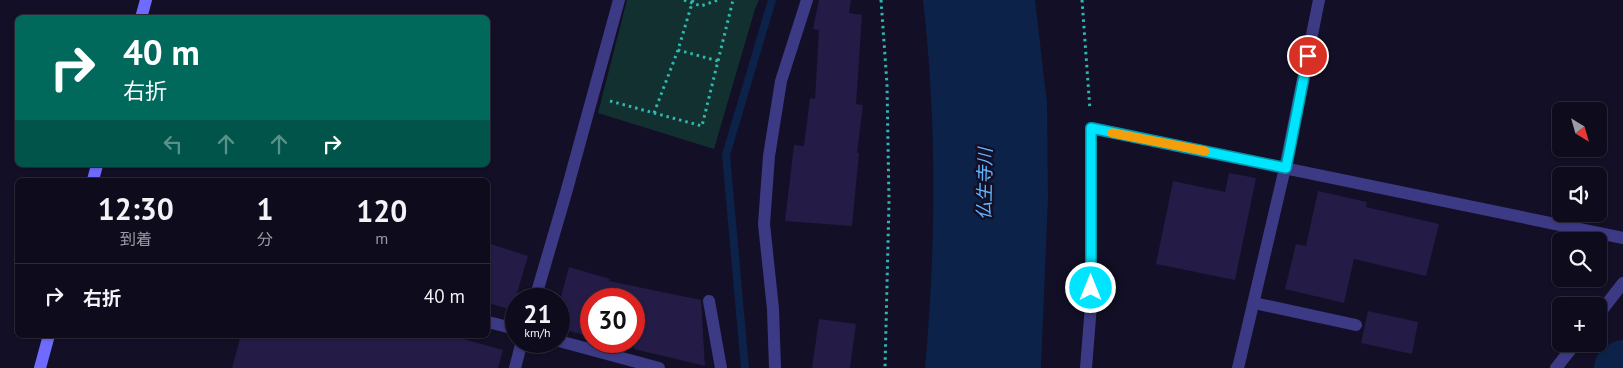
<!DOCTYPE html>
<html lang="ja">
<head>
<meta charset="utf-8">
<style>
  :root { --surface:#0e0b1c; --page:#171425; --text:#f1f3f6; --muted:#9b9ba3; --line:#2e2b3b }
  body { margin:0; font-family:"PT Sans","Noto Sans JP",sans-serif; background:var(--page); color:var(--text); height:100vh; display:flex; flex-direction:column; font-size:19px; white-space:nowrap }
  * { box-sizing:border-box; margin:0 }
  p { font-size:16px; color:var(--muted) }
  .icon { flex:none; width:28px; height:28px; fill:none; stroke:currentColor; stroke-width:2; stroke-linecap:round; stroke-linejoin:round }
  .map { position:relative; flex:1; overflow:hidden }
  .drawer { position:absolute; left:15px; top:178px; width:475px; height:160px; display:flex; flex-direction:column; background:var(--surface); border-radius:8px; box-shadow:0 1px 4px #0004,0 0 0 1px var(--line) }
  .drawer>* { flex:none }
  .hud { position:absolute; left:15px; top:15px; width:475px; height:152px; border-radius:8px; box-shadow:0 1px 4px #0004,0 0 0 1px var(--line); background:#00695c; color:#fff; overflow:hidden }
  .needle { width:32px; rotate:143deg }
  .fabs { position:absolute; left:1552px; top:102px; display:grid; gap:10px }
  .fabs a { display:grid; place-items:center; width:55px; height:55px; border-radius:8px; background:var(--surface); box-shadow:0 1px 4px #0004,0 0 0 1px var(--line); font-size:25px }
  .speed { position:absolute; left:505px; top:288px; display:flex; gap:10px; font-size:25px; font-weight:700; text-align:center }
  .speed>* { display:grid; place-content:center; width:65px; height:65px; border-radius:50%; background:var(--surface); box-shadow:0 1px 4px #0004,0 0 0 1px var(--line); line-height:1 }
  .speed small { font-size:12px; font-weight:400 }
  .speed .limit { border:8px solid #d22; background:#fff; color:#111 }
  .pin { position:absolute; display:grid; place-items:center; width:42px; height:42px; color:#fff; margin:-21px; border:2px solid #fff; border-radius:50%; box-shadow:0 1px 5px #0007 }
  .me { position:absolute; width:55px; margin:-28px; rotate:0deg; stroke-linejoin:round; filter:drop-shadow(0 0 4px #0008) }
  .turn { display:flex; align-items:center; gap:18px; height:105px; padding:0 25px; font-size:22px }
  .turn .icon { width:65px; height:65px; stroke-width:2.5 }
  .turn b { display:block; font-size:35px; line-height:42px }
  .lanes { display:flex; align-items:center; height:48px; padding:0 25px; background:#0003; justify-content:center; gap:25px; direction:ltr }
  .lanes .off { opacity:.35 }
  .eta { display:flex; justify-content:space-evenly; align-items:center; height:85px; text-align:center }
  .eta b { font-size:30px; font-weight:700; line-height:35px }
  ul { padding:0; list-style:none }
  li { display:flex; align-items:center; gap:15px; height:65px; padding:0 25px; border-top:1px solid var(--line) }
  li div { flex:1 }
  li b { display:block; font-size:19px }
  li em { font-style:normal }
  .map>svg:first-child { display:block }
</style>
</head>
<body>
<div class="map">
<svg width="1623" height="368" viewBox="0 0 1623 368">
  <rect width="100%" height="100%" fill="#130f26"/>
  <path fill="#12302f" d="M627,0h132l-4,9 -41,140 -116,-36z"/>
  <path fill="#0c2248" d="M923,0h112l12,103 1,94 -7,171h-116c11,-122 12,-246 -2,-368z"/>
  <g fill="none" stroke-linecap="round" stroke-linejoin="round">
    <path stroke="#0c2248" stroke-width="8" d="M745,368l-19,-213 46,-155"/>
    <path stroke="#0c2248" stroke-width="48" d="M1618,368l5,-4"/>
  </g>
  <path fill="#241b47" d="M819,0h32l-2,13 13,2 -6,89 7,1 -6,48h2l-7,73 -67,-5 9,-76 10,1 6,-48 5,1 4,-69 -6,-1z
    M1229,173l27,5 -21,102 -79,-16 17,-83 52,11z
    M1318,191l49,11 -1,5 73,17 -13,52 -72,-17 -10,44 -59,-14 11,-45 10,2z
    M488,243l40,13 -16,54 -24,-7z
    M569,267l41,12 -1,2 92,19 4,66 -71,-17v-50h-43v38l-32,-9v-24z
    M1368,311l50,11 -6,32 -51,-11z
    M819,319l37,5 -6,44h-38z
    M241,335h208l54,15 -5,18h-266z"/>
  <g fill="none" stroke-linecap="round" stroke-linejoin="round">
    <path stroke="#2fb8b0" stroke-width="3" stroke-dasharray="2.5 4" stroke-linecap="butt" d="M684,0l17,6 17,-6
      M693,0l-15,50 40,11
      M881,0l6,84 2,118 -4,166
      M1082,0l8,110
      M610,101l92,25 31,-126
      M654,113l24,-63"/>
    <path stroke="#3d3a85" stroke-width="12" d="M535,299l31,-106 53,-193
      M709,301l12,67
      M1254,303l102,22
      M1599,314l24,-31
      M488,322l28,7
      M559,341l100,27
      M515,368l7,-27
      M775,368l-2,-59 -9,-85 5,-68 12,-75 26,-81
      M1086,368l5,-63v-177l532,110
      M1238,368l47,-200 34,-168
      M1556,368l19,-24"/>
    <path stroke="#6f6bff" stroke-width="12" d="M141,18l5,-18
      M93,180l4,-15
      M40,368l9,-33"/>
  </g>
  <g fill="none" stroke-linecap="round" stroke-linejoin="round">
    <g stroke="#0095a6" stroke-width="12">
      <path id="route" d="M1091,288v-160l195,40 22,-112"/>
    </g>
    <use href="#route" stroke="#00e5ff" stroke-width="9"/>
    <path stroke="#f59e0b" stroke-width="9" d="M1112,133l93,18"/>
  </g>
  <g text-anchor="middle" stroke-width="5" stroke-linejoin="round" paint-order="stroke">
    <g font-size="18" font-style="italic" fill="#62b6ff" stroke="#130f26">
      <text transform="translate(985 184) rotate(-89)" y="6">仏生寺川</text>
    </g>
  </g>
</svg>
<div class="fabs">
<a><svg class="needle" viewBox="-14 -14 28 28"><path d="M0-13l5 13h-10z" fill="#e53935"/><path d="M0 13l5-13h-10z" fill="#9b9ba3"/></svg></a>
<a><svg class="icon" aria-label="sound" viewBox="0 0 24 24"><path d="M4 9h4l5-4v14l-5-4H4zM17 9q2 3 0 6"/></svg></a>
<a><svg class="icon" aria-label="search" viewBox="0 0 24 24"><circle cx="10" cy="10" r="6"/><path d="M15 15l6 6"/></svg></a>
<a>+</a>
</div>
<div class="speed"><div>21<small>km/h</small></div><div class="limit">30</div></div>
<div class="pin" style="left:1308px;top:56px;background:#d93025"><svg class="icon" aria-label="arrive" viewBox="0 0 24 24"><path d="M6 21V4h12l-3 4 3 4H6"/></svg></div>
<svg class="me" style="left:1091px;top:288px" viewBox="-20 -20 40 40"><circle r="17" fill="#00e5ff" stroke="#fff" stroke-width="3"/><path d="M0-11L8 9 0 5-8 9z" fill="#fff"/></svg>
<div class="hud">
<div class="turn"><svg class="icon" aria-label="right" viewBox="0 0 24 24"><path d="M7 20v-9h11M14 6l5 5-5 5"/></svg><div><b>40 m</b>右折</div></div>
<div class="lanes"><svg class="icon off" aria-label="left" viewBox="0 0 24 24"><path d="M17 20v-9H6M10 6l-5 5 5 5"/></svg><svg class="icon off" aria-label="ahead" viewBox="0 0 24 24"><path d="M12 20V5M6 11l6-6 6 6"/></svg><svg class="icon off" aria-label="ahead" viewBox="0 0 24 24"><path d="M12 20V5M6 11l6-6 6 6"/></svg><svg class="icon" aria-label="right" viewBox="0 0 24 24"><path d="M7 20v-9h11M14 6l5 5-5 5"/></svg></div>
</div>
<section class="drawer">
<div class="eta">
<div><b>12:30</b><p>到着</p></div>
<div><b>1</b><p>分</p></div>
<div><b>120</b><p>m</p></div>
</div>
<ul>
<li><svg class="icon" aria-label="right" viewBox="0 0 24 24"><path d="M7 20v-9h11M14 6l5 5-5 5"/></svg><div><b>右折</b></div><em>40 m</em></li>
</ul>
</section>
</div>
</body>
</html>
